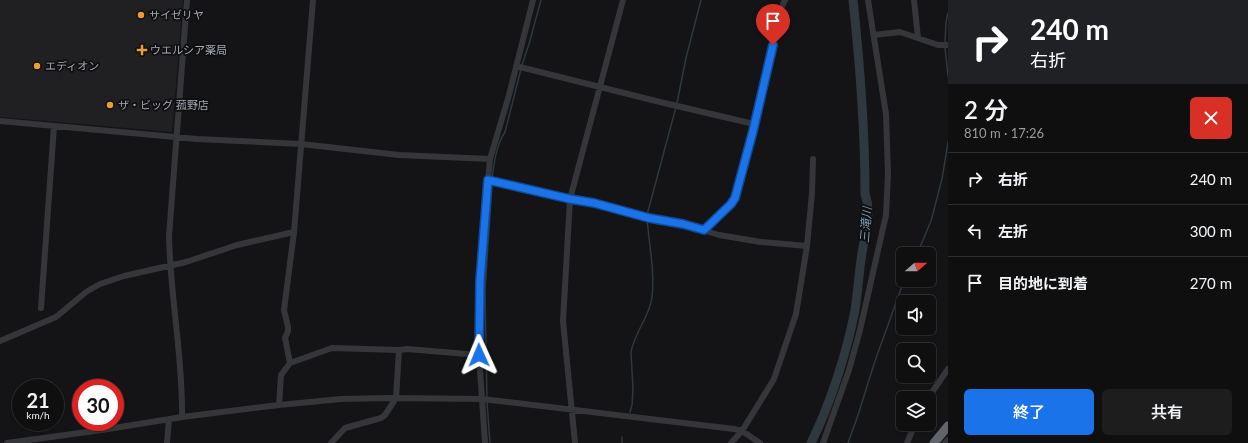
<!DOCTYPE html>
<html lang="ja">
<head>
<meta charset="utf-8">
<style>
  :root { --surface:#0f0f10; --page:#1d1d1e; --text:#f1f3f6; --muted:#9b9c9f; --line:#2f2f30; --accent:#1a73e8 }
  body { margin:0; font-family:Lato,"Noto Sans JP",sans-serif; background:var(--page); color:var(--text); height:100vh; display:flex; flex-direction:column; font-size:15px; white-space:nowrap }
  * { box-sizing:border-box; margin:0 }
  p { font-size:13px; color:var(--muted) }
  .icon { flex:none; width:22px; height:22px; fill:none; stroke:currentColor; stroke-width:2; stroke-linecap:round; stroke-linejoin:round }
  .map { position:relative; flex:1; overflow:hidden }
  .panel { display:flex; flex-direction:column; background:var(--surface); width:300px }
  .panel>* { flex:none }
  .hud { background:#202124; color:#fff; overflow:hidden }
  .needle { width:26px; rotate:70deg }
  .controls { position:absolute; left:896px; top:247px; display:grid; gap:8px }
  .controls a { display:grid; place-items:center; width:40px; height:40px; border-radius:6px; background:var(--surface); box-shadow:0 1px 3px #0004,0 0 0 1px var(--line); font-size:20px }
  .speed { position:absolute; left:12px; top:379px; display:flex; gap:8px; font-size:20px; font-weight:700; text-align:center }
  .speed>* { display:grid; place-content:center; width:52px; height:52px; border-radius:50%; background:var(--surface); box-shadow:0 1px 3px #0004,0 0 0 1px var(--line); line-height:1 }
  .speed small { font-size:10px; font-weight:400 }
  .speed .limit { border:6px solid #d22; background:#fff; color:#111 }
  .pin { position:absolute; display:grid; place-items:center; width:34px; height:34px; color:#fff; margin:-41px -17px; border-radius:50% 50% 50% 0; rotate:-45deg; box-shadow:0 0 4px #0007 }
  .pin .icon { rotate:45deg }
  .me { position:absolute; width:44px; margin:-22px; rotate:359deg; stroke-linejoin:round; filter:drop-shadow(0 0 3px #0008) }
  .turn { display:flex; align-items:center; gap:14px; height:84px; padding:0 16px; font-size:18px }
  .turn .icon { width:52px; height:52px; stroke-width:2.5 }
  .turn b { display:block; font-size:28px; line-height:34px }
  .round { display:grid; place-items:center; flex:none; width:42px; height:42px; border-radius:6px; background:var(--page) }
  .head { display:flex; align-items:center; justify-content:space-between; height:68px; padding:0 16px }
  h1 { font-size:24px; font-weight:600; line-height:30px }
  .action { display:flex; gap:8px; margin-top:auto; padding:8px 16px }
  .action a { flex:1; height:46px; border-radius:6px; background:var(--accent); color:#fff; font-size:16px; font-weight:600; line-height:46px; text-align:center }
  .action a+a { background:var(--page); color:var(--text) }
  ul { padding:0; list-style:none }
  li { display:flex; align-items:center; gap:12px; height:52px; padding:0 16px; border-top:1px solid var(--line) }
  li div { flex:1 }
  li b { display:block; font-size:15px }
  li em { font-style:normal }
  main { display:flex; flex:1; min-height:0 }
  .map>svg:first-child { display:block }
</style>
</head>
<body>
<main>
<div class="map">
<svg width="948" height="443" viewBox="0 0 948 443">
  <rect width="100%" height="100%" fill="#141416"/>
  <path fill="#202023" d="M0,0h183l-11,132 -172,-15z"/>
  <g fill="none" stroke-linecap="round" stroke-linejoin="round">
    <path stroke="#2e383e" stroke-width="1.5" d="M945,43l1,-21 2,-9
      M945,47l3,29
      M522,65l7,-21 12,-44
      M677,103l9,-45 15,-58
      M492,179c2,-15 4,-34 13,-47l16,-63
      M647,215l29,-108
      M917,254l14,-33 11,-42 6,-37
      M487,399l-2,-108 7,-108
      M487,402l3,41
      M630,412l2,-7 1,-16 -2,-37c3,-17 14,-30 19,-46 7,-22 -1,-63 -3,-87
      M622,443v-6
      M848,443l10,-28 17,-54 27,-75 3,-6"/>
    <path stroke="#2e383e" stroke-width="9" d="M811,443c19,-38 36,-91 44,-133 3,-19 4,-38 7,-57 3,-20 10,-40 3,-59 0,-65 -5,-129 -12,-194"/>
    <path stroke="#35363a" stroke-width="6" d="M914,0l4,38
      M874,35l26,-3 38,13h10
      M516,66l144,36 94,22
      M0,121l197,18 104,5 98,11 91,4
      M488,180l82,19 24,4 55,15 34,6 36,11 42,7 46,4
      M704,230l27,-26 4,-6 18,-67 27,-120 5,-11
      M41,308l13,-182
      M0,341l56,-24 30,-25 14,-8 24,-8 62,-14 51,-17 57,-13
      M290,363l42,-15 67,2
      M928,398l20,-29
      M279,405l2,-30 9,-12 -5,-25 3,-7v-4l-4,-17 10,-78 19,-232
      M182,417c1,-61 -12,-121 -13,-181l18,-236
      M7,443l95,-13 80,-13 97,-12 62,-6 49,-1 92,1 252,30 8,2 18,12
      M167,443l2,-24
      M331,443l14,-15 36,-10 4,-3 11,-17 3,-48 8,-1 72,6
      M485,443l-6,-88v-35l4,-88 7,-73 19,-64 24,-95
      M575,443l-12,-122 7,-122 53,-199
      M731,443l11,-12 32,-52 22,-65 11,-68 5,-53 1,-34
      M823,443l26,-73 11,-40 26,-115 2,-41 -2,-60 -18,-114
      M907,443l8,-19
      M945,443l3,-3"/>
    <path stroke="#61656b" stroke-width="9" d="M934,443l14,-17"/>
  </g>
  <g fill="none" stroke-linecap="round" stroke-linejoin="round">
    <g stroke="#114b97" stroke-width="10">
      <path id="route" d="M479,355l1,-74 8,-101 82,19 24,4 55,15 34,6 21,6 27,-26 4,-6 18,-67 20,-86"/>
    </g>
    <use href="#route" stroke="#1a73e8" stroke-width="7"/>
  </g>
  <g fill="#eb9b37" stroke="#0f0f11" stroke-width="1.5">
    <circle cx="141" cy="15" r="4"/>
    <path d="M140 44h4v4h4v4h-4v4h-4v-4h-4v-4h4z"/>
    <circle cx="37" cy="66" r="4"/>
    <circle cx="110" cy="105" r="4"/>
  </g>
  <g text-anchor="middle" stroke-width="3.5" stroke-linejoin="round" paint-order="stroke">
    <g font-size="11" fill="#a6acb5" stroke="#0f0f11" text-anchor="start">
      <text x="149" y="19">サイゼリヤ</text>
      <text x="150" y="54">ウエルシア薬局</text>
      <text x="45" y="70">エディオン</text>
      <text x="118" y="109">ザ・ビッグ 菰野店</text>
    </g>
    <g font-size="12" font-style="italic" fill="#7e9eaf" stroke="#0f0f11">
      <text transform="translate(866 225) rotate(-85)" y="4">三滝川</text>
    </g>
  </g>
</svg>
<div class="controls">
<a><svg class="needle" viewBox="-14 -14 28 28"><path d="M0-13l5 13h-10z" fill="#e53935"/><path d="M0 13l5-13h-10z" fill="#9b9c9f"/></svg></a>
<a><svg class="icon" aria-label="sound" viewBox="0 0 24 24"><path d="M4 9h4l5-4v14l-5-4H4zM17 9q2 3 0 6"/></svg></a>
<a><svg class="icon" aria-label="search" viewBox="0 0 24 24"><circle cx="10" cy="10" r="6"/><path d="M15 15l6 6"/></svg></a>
<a><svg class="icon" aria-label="layers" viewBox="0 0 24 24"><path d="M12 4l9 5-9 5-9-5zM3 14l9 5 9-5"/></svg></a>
</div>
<div class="speed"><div>21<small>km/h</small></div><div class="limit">30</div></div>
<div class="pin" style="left:773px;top:45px;background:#d93025"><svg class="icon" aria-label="arrive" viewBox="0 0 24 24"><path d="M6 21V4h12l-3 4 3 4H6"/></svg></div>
<svg class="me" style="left:479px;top:355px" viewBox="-20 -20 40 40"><path d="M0-17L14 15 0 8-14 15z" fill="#1a73e8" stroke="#fff" stroke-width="4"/></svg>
</div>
<section class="panel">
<div class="hud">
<div class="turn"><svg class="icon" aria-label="right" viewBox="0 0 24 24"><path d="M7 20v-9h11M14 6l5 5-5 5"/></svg><div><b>240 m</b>右折</div></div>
</div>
<div class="head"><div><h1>2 分</h1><p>810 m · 17:26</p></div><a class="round" style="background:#d93025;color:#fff"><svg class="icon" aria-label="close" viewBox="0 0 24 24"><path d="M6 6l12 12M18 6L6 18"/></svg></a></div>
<ul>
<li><svg class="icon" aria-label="right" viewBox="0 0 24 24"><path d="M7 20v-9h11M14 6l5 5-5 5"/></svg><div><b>右折</b></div><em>240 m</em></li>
<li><svg class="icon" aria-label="left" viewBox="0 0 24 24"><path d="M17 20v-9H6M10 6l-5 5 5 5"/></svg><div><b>左折</b></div><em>300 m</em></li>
<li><svg class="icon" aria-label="arrive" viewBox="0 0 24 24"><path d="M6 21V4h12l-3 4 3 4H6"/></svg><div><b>目的地に到着</b></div><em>270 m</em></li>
</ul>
<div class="action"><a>終了</a><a>共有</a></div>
</section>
</main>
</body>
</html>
